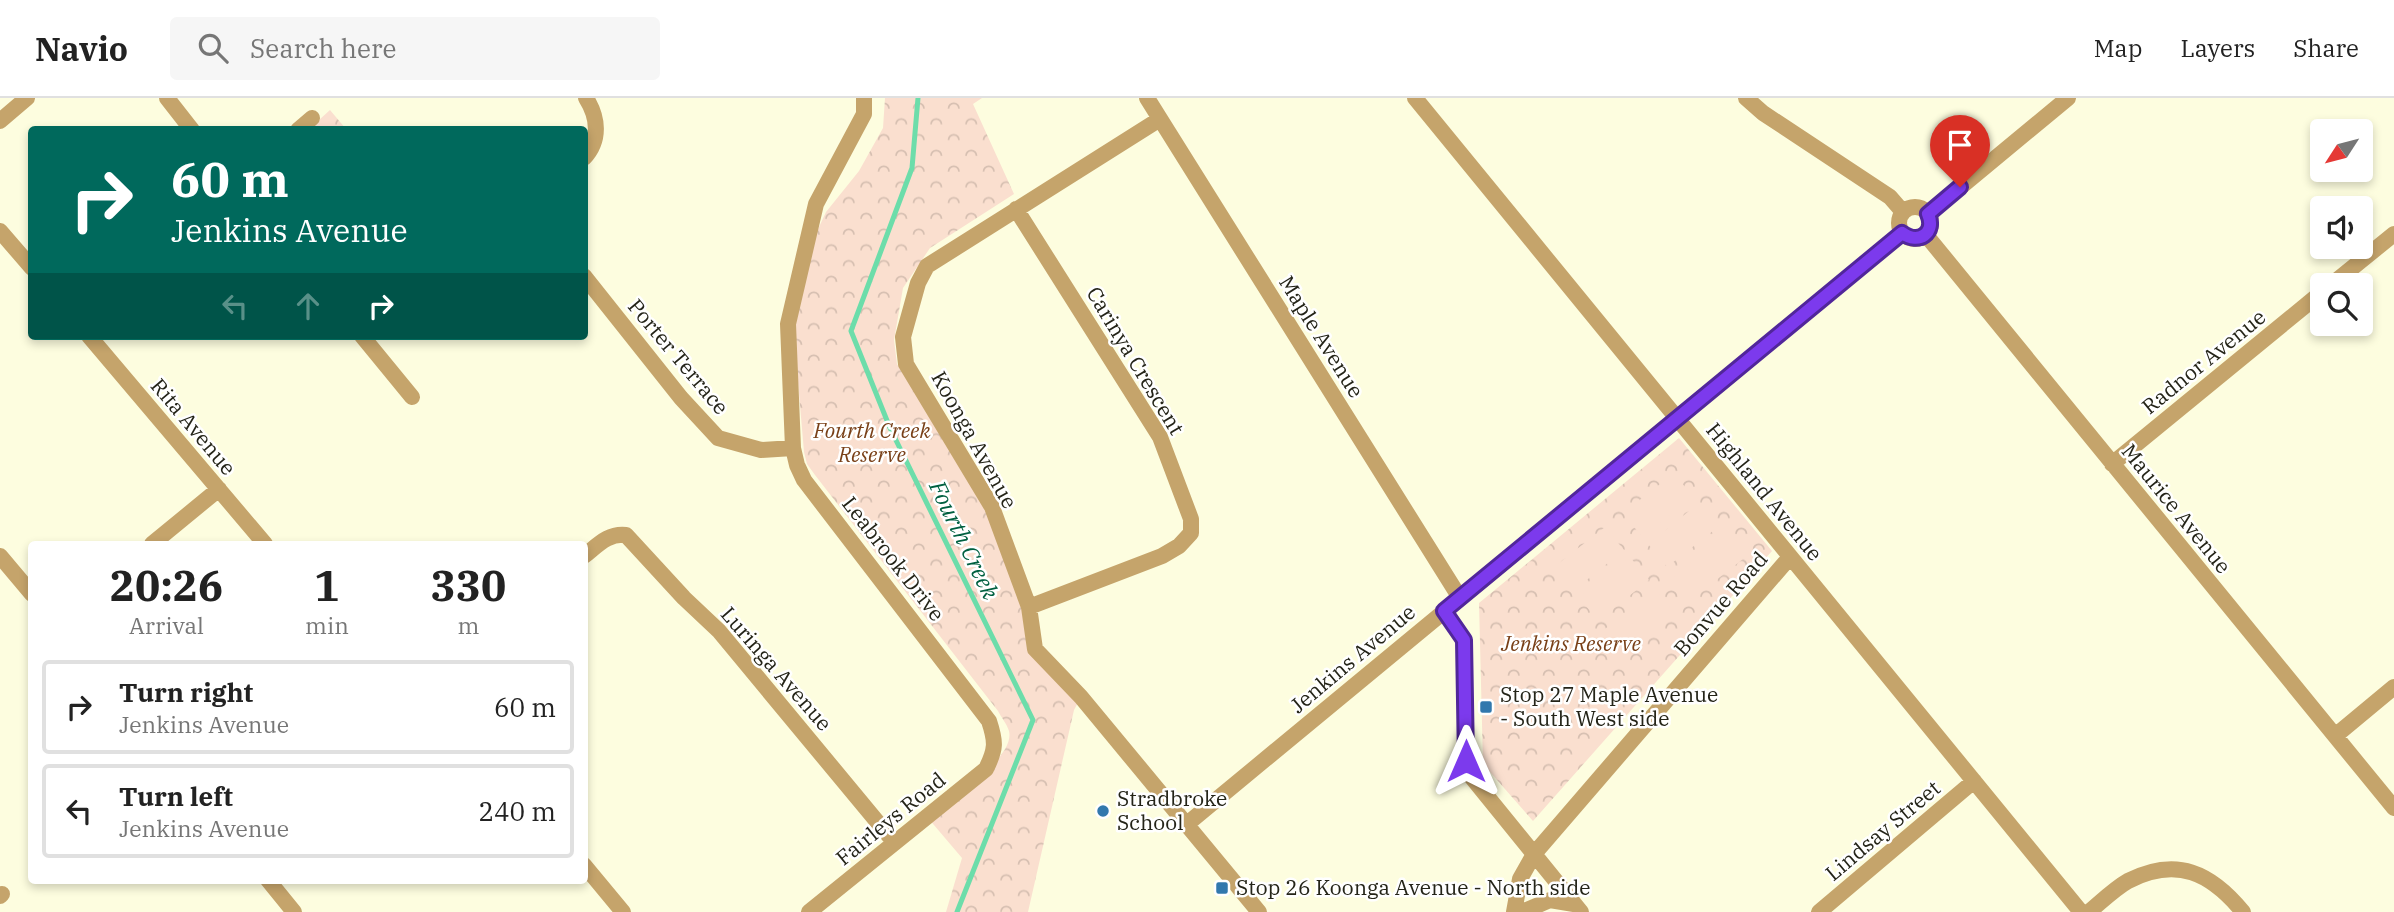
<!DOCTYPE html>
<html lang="en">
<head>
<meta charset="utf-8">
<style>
  :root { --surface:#fff; --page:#f6f6f6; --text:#222; --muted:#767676; --line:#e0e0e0 }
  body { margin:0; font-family:"IBM Plex Serif",serif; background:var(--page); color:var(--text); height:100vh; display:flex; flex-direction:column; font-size:26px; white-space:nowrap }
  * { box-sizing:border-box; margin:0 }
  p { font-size:23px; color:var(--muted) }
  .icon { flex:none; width:38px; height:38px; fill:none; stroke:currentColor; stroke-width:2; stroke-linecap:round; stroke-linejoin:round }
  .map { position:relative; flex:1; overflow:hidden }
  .details { position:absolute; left:28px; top:443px; width:560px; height:343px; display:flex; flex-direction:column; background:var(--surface); border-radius:7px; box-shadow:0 4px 10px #0003 }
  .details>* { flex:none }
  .top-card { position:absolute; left:28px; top:28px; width:560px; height:214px; border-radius:7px; box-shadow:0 4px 10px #0003; background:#00695c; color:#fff; overflow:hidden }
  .needle { width:46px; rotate:234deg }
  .tools { position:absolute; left:2310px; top:21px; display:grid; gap:14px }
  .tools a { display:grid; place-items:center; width:63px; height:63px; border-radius:7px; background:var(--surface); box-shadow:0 4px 10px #0003; font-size:35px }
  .pin { position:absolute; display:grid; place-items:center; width:60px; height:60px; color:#fff; margin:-72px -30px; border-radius:50% 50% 50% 0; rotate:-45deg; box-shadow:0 0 7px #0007 }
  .pin .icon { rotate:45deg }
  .me { position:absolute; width:77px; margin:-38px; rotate:0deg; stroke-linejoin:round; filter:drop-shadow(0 0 5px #0008) }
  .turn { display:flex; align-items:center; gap:24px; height:147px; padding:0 28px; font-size:32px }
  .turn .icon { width:91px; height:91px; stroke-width:2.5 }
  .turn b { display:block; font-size:49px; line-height:60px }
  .lanes { display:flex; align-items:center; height:66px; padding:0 28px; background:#0003; justify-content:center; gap:35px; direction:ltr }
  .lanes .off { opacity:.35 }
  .eta { display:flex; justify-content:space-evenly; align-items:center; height:119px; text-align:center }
  .eta b { font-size:42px; font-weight:700; line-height:49px }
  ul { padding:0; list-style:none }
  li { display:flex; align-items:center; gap:21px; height:94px; margin:0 14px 10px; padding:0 14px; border:4px solid var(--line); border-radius:7px }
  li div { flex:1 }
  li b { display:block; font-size:26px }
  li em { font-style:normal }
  header { display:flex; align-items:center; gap:42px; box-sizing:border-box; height:98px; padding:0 35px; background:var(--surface); border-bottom:2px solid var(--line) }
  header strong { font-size:33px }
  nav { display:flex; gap:38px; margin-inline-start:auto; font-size:24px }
  .search { width:490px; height:63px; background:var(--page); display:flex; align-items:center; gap:18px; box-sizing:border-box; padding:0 24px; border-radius:7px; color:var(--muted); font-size:26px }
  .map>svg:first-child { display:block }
</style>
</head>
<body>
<header>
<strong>Navio</strong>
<div class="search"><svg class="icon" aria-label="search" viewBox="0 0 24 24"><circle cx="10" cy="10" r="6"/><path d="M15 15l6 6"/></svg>Search here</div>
<nav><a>Map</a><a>Layers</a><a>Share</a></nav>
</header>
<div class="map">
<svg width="2394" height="814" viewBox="0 0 2394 814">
  <defs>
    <pattern id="forest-crowns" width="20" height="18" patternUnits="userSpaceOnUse" patternTransform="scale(1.75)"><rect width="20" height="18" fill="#fadfcf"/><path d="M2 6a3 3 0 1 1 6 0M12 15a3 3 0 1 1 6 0" fill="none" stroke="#d6bfb1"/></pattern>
  </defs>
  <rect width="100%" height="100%" fill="#fdfddf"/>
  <path fill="url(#forest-crowns)" d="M885,0h97l-9,6 41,90 -84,54 -27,40 -9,52 3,24 95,143 44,144 45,46 -7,13 -46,202h-82l16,-54 -34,-40c20,-16 88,-60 81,-87 -2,-7 -8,-14 -11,-20l-183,-236 -8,-11 -3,-12 -11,-128 20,-84 13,-28 33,-41 24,-43z
    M330,12l16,19 -38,1z
    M1679,340l93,113 -239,270 -50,-57 -4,-161z"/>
  <path fill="#fadfcf" d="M1674,375l19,24 -51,40 -19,-24z
    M1699,405l19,24 -51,40 -19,-23z
    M1605,429l19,23 -51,41 -19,-24z
    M1724,437l19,24 -51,40 -18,-23z
    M1630,459l19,23 -51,41 -19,-24z
    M1655,491l19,23 -51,41 -18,-24z"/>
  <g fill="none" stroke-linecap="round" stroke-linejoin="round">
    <path stroke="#6cddaa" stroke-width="5" d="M918,0l-6,70 -61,163 39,97 143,292 -76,192"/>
    <path stroke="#c5a46b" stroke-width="16" d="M167,0l25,32
      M1147,0l313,500
      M1415,0l666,814
      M1746,0l17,15 127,84 13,15
      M1160,21l-233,147 -9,17 -15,54 3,27 86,143 37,100 6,42 46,48 178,215
      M0,23l27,-23
      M298,32l14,-12
      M584,60c17,-18 14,-41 2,-60
      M1899 125a16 16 0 1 1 32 0a16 16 0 1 1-32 0Z
      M1016,111l144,228 31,82v14l-12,13 -17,10 -133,51
      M1928,116l140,-116
      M0,133l32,37
      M1926,137l468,573
      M584,178l97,122 37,40 43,12 32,-2
      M2331,187l63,-51
      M89,238l176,208
      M362,238l50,61
      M2112,366l210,-172
      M152,446l67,-55
      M0,458l32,38
      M584,458c14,-11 24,-23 42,-21l58,63 35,33 175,211
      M1444,513l20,29 2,121 3,13 112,138
      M2335,638l59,-49
      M1187,726l715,-591
      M584,767l39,47
      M268,782l26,32
      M0,798l2,-2
      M809,814l177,-143c10,-20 10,-27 3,-48l-185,-241 -7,-15 -4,-17 -5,-124 28,-120 48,-90v-16
      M1514,814l6,-33 14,-25 256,-297
      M1522,814l28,-12 24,4
      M1819,814l155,-131
      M2089,814c12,-10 25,-23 39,-31 49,-25 83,-8 115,31"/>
  </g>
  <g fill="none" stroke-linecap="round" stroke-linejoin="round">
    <g stroke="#51269a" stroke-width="18">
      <path id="route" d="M1466,663l-2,-121 -20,-29 458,-378c17,12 34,0 26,-19l32,-27"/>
    </g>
    <use href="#route" stroke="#7c3aed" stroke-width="12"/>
  </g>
  <g fill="#3278ad" stroke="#fff" stroke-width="2.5">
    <rect x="1479" y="602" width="14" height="14" rx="3.5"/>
    <circle cx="1103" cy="713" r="7"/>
    <rect x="1215" y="783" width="14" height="14" rx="3.5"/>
  </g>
  <g text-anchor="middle" stroke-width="5" stroke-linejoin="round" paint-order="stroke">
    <g font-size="21" fill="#242418" stroke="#fff">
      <text transform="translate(1321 239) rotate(58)" y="7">Maple Avenue</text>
      <text transform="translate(678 259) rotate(50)" y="7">Porter Terrace</text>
      <text transform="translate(1135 263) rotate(59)" y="7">Carinya Crescent</text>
      <text transform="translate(2204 264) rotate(-39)" y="7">Radnor Avenue</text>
      <text transform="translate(193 329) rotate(50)" y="7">Rita Avenue</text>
      <text transform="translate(974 342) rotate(61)" y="7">Koonga Avenue</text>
      <text transform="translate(1764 394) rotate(51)" y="7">Highland Avenue</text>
      <text transform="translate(2176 411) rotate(51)" y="7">Maurice Avenue</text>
      <text transform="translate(893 461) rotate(52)" y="7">Leabrook Drive</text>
      <text transform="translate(1721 506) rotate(-49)" y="7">Bonvue Road</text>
      <text transform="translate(1353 561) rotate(-40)" y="7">Jenkins Avenue</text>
      <text transform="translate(776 571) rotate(49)" y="7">Luringa Avenue</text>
      <text transform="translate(891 721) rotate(-39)" y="7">Fairleys Road</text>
      <text transform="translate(1883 733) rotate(-40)" y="7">Lindsay Street</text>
    </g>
    <g font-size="21" font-style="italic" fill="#794018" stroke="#fff">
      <text x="872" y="340">Fourth Creek<tspan x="872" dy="24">Reserve</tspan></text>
      <text x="1571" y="553">Jenkins Reserve</text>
    </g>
    <g font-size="21" fill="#242418" stroke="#fff" text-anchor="start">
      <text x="1500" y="604">Stop 27 Maple Avenue<tspan x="1500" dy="24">- South West side</tspan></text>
      <text x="1117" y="708">Stradbroke<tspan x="1117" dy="24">School</tspan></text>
      <text x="1236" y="797">Stop 26 Koonga Avenue - North side</text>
    </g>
    <g font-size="23" font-style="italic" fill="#006040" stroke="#fff">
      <text transform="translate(964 442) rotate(64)" y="8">Fourth Creek</text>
    </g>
  </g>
</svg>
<div class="tools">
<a><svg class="needle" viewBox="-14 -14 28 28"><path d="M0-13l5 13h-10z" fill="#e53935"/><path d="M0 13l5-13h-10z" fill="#767676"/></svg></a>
<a><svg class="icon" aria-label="sound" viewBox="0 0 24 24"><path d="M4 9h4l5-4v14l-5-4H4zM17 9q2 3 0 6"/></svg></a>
<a><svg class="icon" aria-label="search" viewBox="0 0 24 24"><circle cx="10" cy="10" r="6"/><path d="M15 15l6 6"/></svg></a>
</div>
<div class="pin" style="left:1960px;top:89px;background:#d93025"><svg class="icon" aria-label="arrive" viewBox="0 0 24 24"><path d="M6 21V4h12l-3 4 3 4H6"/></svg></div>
<svg class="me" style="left:1466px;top:663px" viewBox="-20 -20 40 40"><path d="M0-17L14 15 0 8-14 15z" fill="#7c3aed" stroke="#fff" stroke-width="4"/></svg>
<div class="top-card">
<div class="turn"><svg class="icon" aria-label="right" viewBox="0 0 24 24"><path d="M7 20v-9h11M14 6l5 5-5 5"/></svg><div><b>60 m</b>Jenkins Avenue</div></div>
<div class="lanes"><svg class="icon off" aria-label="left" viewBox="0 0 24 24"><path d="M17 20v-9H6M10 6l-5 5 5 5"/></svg><svg class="icon off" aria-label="ahead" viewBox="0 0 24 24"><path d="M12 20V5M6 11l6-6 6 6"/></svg><svg class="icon" aria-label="right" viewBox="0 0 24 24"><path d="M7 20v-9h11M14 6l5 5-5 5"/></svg></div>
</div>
<section class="details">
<div class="eta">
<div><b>20:26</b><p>Arrival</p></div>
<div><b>1</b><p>min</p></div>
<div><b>330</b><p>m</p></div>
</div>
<ul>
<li><svg class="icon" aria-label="right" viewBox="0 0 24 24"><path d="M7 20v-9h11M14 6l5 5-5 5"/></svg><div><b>Turn right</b><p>Jenkins Avenue</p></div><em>60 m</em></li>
<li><svg class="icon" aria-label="left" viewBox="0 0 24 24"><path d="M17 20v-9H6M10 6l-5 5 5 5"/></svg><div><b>Turn left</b><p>Jenkins Avenue</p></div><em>240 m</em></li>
</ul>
</section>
</div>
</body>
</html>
